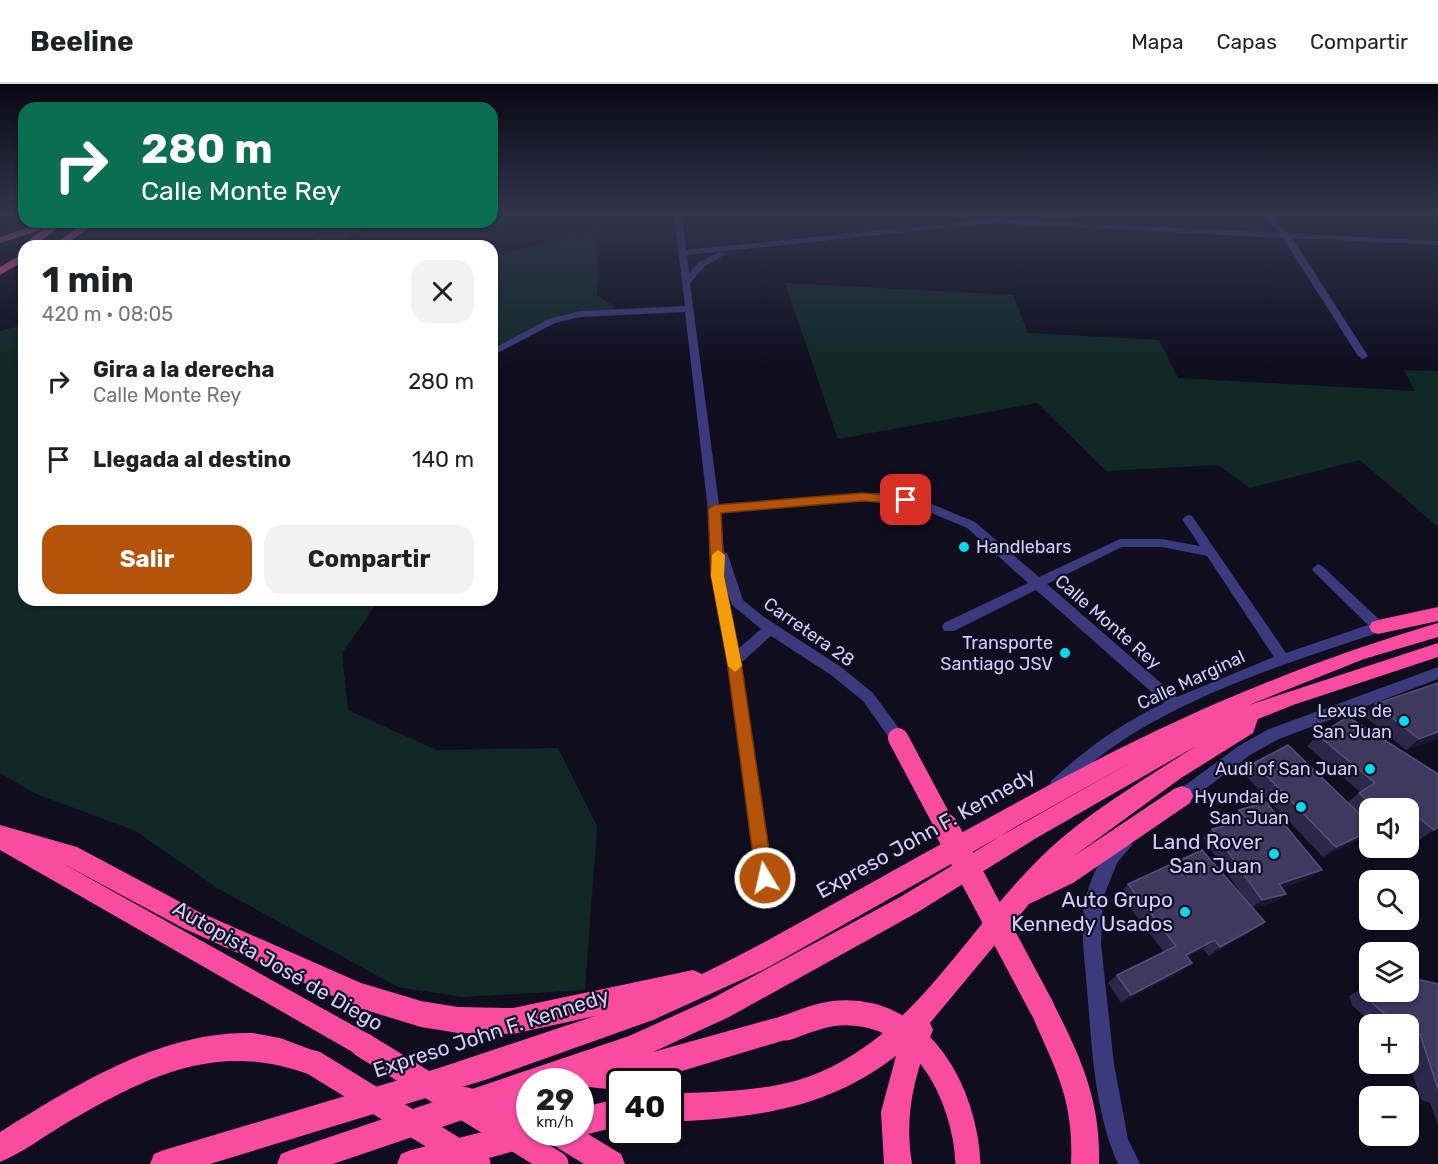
<!DOCTYPE html>
<html lang="es">
<head>
<meta charset="utf-8">
<style>
  :root { --surface:#fff; --page:#f2f2f2; --text:#202124; --muted:#757577; --line:#e0e0e0; --accent:#b45309 }
  body { margin:0; font-family:Rubik,sans-serif; background:var(--page); color:var(--text); height:100vh; display:flex; flex-direction:column; font-size:22px; white-space:nowrap }
  * { box-sizing:border-box; margin:0 }
  p { font-size:20px; color:var(--muted) }
  .icon { flex:none; width:33px; height:33px; fill:none; stroke:currentColor; stroke-width:2; stroke-linecap:round; stroke-linejoin:round }
  .map { position:relative; flex:1; overflow:hidden }
  .side { position:absolute; left:18px; top:156px; width:480px; height:366px; display:flex; flex-direction:column; background:var(--surface); border-radius:18px; box-shadow:0 2px 4px #0004 }
  .side>* { flex:none }
  .top-card { position:absolute; left:18px; top:18px; width:480px; height:126px; border-radius:18px; box-shadow:0 2px 4px #0004; background:#0b6e4f; color:#fff; overflow:hidden }
  .controls { position:absolute; left:1359px; top:714px; display:grid; gap:12px }
  .controls a { display:grid; place-items:center; width:60px; height:60px; border-radius:12px; background:var(--surface); box-shadow:0 2px 4px #0004; font-size:30px }
  .speed { position:absolute; left:516px; top:984px; display:flex; gap:12px; font-size:30px; font-weight:700; text-align:center }
  .speed>* { display:grid; place-content:center; width:78px; height:78px; border-radius:50%; background:var(--surface); box-shadow:0 2px 4px #0004; line-height:1 }
  .speed small { font-size:15px; font-weight:400 }
  .speed .limit { border:3px solid #111; border-radius:9px; background:#fff; color:#111 }
  .pin { position:absolute; display:grid; place-items:center; width:51px; height:51px; color:#fff; margin:-26px; border-radius:12px; box-shadow:0 3px 9px #0006 }
  .me { position:absolute; width:66px; margin:-33px; rotate:351deg; stroke-linejoin:round; filter:drop-shadow(0 0 4px #0008) }
  .turn { display:flex; align-items:center; gap:21px; height:126px; padding:0 24px; font-size:27px }
  .turn .icon { width:78px; height:78px; stroke-width:2.5 }
  .turn b { display:block; font-size:42px; line-height:51px }
  .round { display:grid; place-items:center; flex:none; width:63px; height:63px; border-radius:18px; background:var(--page) }
  .headline { display:flex; align-items:center; justify-content:space-between; height:102px; padding:0 24px }
  h1 { font-size:36px; font-weight:700; line-height:45px }
  .primary-button { display:flex; gap:12px; margin-top:auto; padding:12px 24px }
  .primary-button a { flex:1; height:69px; border-radius:18px; background:var(--accent); color:#fff; font-size:24px; font-weight:700; line-height:69px; text-align:center }
  .primary-button a+a { background:var(--page); color:var(--text) }
  ul { padding:0; list-style:none }
  li { display:flex; align-items:center; gap:18px; height:78px; padding:0 24px }
  li div { flex:1 }
  li b { display:block; font-size:22px }
  li em { font-style:normal }
  header { display:flex; align-items:center; gap:36px; box-sizing:border-box; height:84px; padding:0 30px; background:var(--surface); border-bottom:2px solid var(--line) }
  header strong { font-size:28px }
  nav { display:flex; gap:33px; margin-inline-start:auto; font-size:21px }
  .map>svg:first-child { display:block }
</style>
</head>
<body>
<header>
<strong>Beeline</strong>
<nav><a>Mapa</a><a>Capas</a><a>Compartir</a></nav>
</header>
<div class="map">
<svg width="1438" height="1080" viewBox="0 0 1438 1080">
  <rect width="100%" height="100%" fill="#100d1f"/>
  <path fill="#102927" d="M329,138h50l-45,24h-22z
    M599,147l-2,64 16,11v4c-51,2 -70,12 -114,35l-7,-8v-81z
    M785,199l228,12 15,38 131,7 19,38 237,13 -11,-21 34,1v156l-78,-67 -110,28 -32,-23 -112,6 -69,-68 -199,36z
    M24,241v275h355l-37,53 6,57 88,40 122,-2 39,78 -12,164 -123,7 -64,-10 -181,-99 -81,-57 -102,-38 -34,-20v-442z"/>
  <g fill="none" stroke-linecap="round" stroke-linejoin="round">
    <path fill="#3b3a7c" fill-rule="evenodd" d="M674,131h8l4,35 307,-31 287,14 -17,-18h8l17,18 150,8v4l-146,-7 76,118 -5,3 -5,-3 -75,-118 -290,-15 -306,32 2,19 10,-12 20,-10 7,2 -21,12 -15,17 29,222 143,-12h31l29,7 53,22 64,55 81,-38h42l38,7 -18,-27 6,-4 4,1 94,137 82,-28 -54,-53 -2,-3 6,-5 4,2 61,57 2,4 -2,4c-95,32 -203,65 -284,126 -13,10 -24,22 -36,34l-6,2 -6,-2 -2,-5 2,-5c37,-34 68,-56 113,-78l-128,-113 -82,41h-10l-2,-4 2,-4 84,-40 -61,-55 -52,-22 -22,-5h-31l-142,11 4,39 4,4 15,45 21,17 77,50 32,26 33,45 -3,5 -5,1 -5,-1 -30,-42 -32,-26 -60,-39 -30,27 33,215 -3,6 -6,2 -6,-2 -32,-223 -15,-85v-31l-27,-233 -104,5 -26,6 -63,33v-7l57,-30 32,-8 104,-5zM1122,463h40l45,9 67,101 -97,40 -130,-113zM728,510l4,11 29,24 -22,19z
      M1438,583v12l-159,60 -29,16 -66,50 -6,2 -6,-2 -2,-5 2,-5 68,-50 29,-16z
      M1124,753l6,2 2,6 -15,18 -14,35 -2,46 13,120 14,75 12,25h-22c-24,-54 -26,-117 -31,-175 -2,-27 -8,-67 -1,-92 5,-19 19,-53 38,-60z"/>
    <path fill="#f94ca1" fill-rule="evenodd" d="M44,138h15l-5,3 3,3 -1,2 -23,16h-9v3l-3,-3 23,-17 -44,14v-6z
      M86,138h12l-35,24h-12z
      M24,169v8l-24,14v-8z
      M1438,523v14l-60,13 -6,-2 -3,-5 3,-5 6,-2z
      M1438,539v14l-74,22 -115,46 189,-62v14l-145,48 -35,14 -5,14 -72,45 -107,78 100,-67 8,-3 8,3 3,7 -3,7 -117,80 -44,21 -99,119 3,7c-19,45 -29,85 -21,134h-28l-3,-52 15,-56c-71,54 -139,61 -226,66v-28c49,-3 103,-2 148,-21 97,-40 148,-142 220,-213 45,-45 104,-79 158,-114l-163,94 -115,72 -189,105 -76,35 133,-37 9,4 4,9 -4,9 -120,36 -35,9h-20v4l-13,3 -27,-3v-4h-50v15l-197,67h-56l4,-10 10,-4 338,-114 82,-37 191,-103 115,-70 120,-67 -372,210 -112,51 -168,60 -275,84h-60l4,-10 10,-4 275,-82 156,-52 -82,18 -55,-1 -37,-6 -62,-19 -176,-80 -121,-65 310,173 4,9 -4,9 -9,4 -363,-208v-25l77,22 122,65 162,71 60,18 37,6 55,1 180,-38 9,4c42,-20 83,-43 124,-66 75,-42 151,-84 227,-125 125,-67 249,-120 385,-160z
      M1042,911l9,4c29,56 50,101 48,165h-28c3,-68 -17,-96 -42,-156l4,-9z
      M253,949l27,5 43,16 4,9 -4,9 -9,4c-96,-37 -167,0 -251,49 -20,12 -41,28 -63,37v-30c74,-46 162,-102 253,-99z
      M620,1014v28l-32,8 33,20 4,10h-41l-36,-22 -81,22h-70l4,-10 10,-4 119,-30v12h50v-24z"/>
    <path stroke="#f94ca1" stroke-width="20" d="M898,654l48,90"/>
    <path stroke="#f94ca1" stroke-width="25" d="M945,742l97,182
      M786,944c17,-6 35,-14 53,-15 83,-5 126,81 129,151
      M363,961l193,119
      M314,979l164,101
      M462,1015l68,16"/>
  </g>
  <path fill="#2d274c" d="M1438,599v56l-32,11 -43,-35 12,-11z
    M1318,651l120,92 -19,13 -11,-8v-24h-38v11l-4,2 4,3v8l-10,7 -37,18 -79,-83 10,-11 93,40 13,-11 -53,-46z
    M1239,726l83,60 -12,8 -28,10 4,6 -11,8 -23,6v23l-43,25 -6,-7 -16,8 -6,15 -60,31 -13,-20 9,-8 47,-23 -45,-58 9,-10 118,17 -43,-63 9,-9 22,-5 -4,-5z
    M1438,900v141l-8,-22 -9,-3 -13,-41v-35h-36l-20,-19 -3,-9 15,-8 25,4h19z"/>
  <path fill="#1a1532" d="M1438,648v7l-32,11 13,-11z
    M1370,747v1l-10,7 -37,18 13,-10z
    M1322,786l-12,8 -42,14 11,-8z
    M1286,810l-11,8 -24,6 11,-8z
    M1265,838l-13,9 -43,25 11,-9z
    M1215,856l-12,9 -28,15 11,-9z
    M1192,879l-11,9 -60,31 10,-8z"/>
  <path fill="#3f385f" stroke="#565078" stroke-width="1.5" d="M1438,599v49l-19,7 -44,-35z
    M1348,633l90,57v53l-4,3 -37,-30 -13,8h-8l-17,-15 16,-10 -57,-48z
    M1288,661l82,79v7l-34,16 -82,-84z
    M1266,718l56,68 -43,14 7,10 -24,6 -50,-71 36,-9 -9,-10z
    M1202,766l63,72 -45,25 -5,-7 -29,15 6,8 -61,32 -14,-20 59,-29 -48,-62z
    M1408,893l30,7v105l-18,-55 -12,-2v-8h-12l-29,-26 -3,-10 6,1v3h16l22,3 -1,-3h1z"/>
  <linearGradient id="sky" x2="0" y2="1"><stop stop-color="#090711"/><stop offset="0.46" stop-color="#31354d"/><stop offset="1" stop-color="#31354d" stop-opacity="0"/></linearGradient>
  <rect width="1438" height="282" fill="url(#sky)"/>
  <path fill="#b45309" stroke="#753606" stroke-width="1.5" d="M862,409l44,3 6,4 -6,4 -44,-3 -141,12 3,63 17,85 32,217 -2,6 -6,2 -7,-2 -2,-6 -29,-217 -16,-85 -3,-67 6,-4z"/>
  <path fill="#f59e0b" d="M718,466l7,5 -1,21 18,90 -7,6 -7,-6 -17,-90 1,-21z"/>
  <g fill="#08daee" stroke="#100d1f" stroke-width="2">
    <circle cx="964" cy="463" r="6"/>
    <circle cx="1065" cy="569" r="6"/>
    <circle cx="1404" cy="637" r="6"/>
    <circle cx="1370" cy="685" r="6"/>
    <circle cx="1301" cy="723" r="6"/>
    <circle cx="1274" cy="770" r="6"/>
    <circle cx="1185" cy="828" r="6"/>
  </g>
  <g text-anchor="middle" stroke-width="4.5" stroke-linejoin="round" paint-order="stroke">
    <g font-size="18" fill="#d2cdfd" stroke="#100d1f" text-anchor="end">
      <text x="976" y="469" text-anchor="start">Handlebars</text>
      <text x="1053" y="565">Transporte<tspan x="1053" dy="21">Santiago JSV</tspan></text>
      <text x="1392" y="633">Lexus de<tspan x="1392" dy="21">San Juan</tspan></text>
      <text x="1358" y="691">Audi of San Juan</text>
      <text x="1289" y="719">Hyundai de<tspan x="1289" dy="21">San Juan</tspan></text>
    </g>
    <g font-size="18" fill="#d2cdfd" stroke="#100d1f">
      <text transform="translate(1108 538) rotate(41)" y="6">Calle Monte Rey</text>
      <text transform="translate(809 548) rotate(35)" y="6">Carretera 28</text>
      <text transform="translate(1191 596) rotate(-25)" y="6">Calle Marginal</text>
    </g>
    <g font-size="21" fill="#d2cdfd" stroke="#100d1f">
      <text transform="translate(926 749) rotate(-29)" y="7">Expreso John F. Kennedy</text>
      <text transform="translate(278 882) rotate(30)" y="7">Autopista José de Diego</text>
      <text transform="translate(491 949) rotate(-18)" y="7">Expreso John F. Kennedy</text>
    </g>
    <g font-size="21" fill="#d2cdfd" stroke="#100d1f" text-anchor="end">
      <text x="1262" y="765">Land Rover<tspan x="1262" dy="24">San Juan</tspan></text>
      <text x="1173" y="823">Auto Grupo<tspan x="1173" dy="24">Kennedy Usados</tspan></text>
    </g>
  </g>
</svg>
<div class="controls">
<a><svg class="icon" aria-label="sound" viewBox="0 0 24 24"><path d="M4 9h4l5-4v14l-5-4H4zM17 9q2 3 0 6"/></svg></a>
<a><svg class="icon" aria-label="search" viewBox="0 0 24 24"><circle cx="10" cy="10" r="6"/><path d="M15 15l6 6"/></svg></a>
<a><svg class="icon" aria-label="layers" viewBox="0 0 24 24"><path d="M12 4l9 5-9 5-9-5zM3 14l9 5 9-5"/></svg></a>
<a>+</a>
<a>−</a>
</div>
<div class="speed"><div>29<small>km/h</small></div><div class="limit">40</div></div>
<div class="pin" style="left:906px;top:416px;background:#d93025"><svg class="icon" aria-label="arrive" viewBox="0 0 24 24"><path d="M6 21V4h12l-3 4 3 4H6"/></svg></div>
<svg class="me" style="left:765px;top:794px" viewBox="-20 -20 40 40"><circle r="17" fill="#b45309" stroke="#fff" stroke-width="3"/><path d="M0-11L8 9 0 5-8 9z" fill="#fff"/></svg>
<div class="top-card">
<div class="turn"><svg class="icon" aria-label="right" viewBox="0 0 24 24"><path d="M7 20v-9h11M14 6l5 5-5 5"/></svg><div><b>280 m</b>Calle Monte Rey</div></div>
</div>
<section class="side">
<div class="headline"><div><h1>1 min</h1><p>420 m · 08:05</p></div><a class="round"><svg class="icon" aria-label="close" viewBox="0 0 24 24"><path d="M6 6l12 12M18 6L6 18"/></svg></a></div>
<ul>
<li><svg class="icon" aria-label="right" viewBox="0 0 24 24"><path d="M7 20v-9h11M14 6l5 5-5 5"/></svg><div><b>Gira a la derecha</b><p>Calle Monte Rey</p></div><em>280 m</em></li>
<li><svg class="icon" aria-label="arrive" viewBox="0 0 24 24"><path d="M6 21V4h12l-3 4 3 4H6"/></svg><div><b>Llegada al destino</b></div><em>140 m</em></li>
</ul>
<div class="primary-button"><a>Salir</a><a>Compartir</a></div>
</section>
</div>
</body>
</html>
